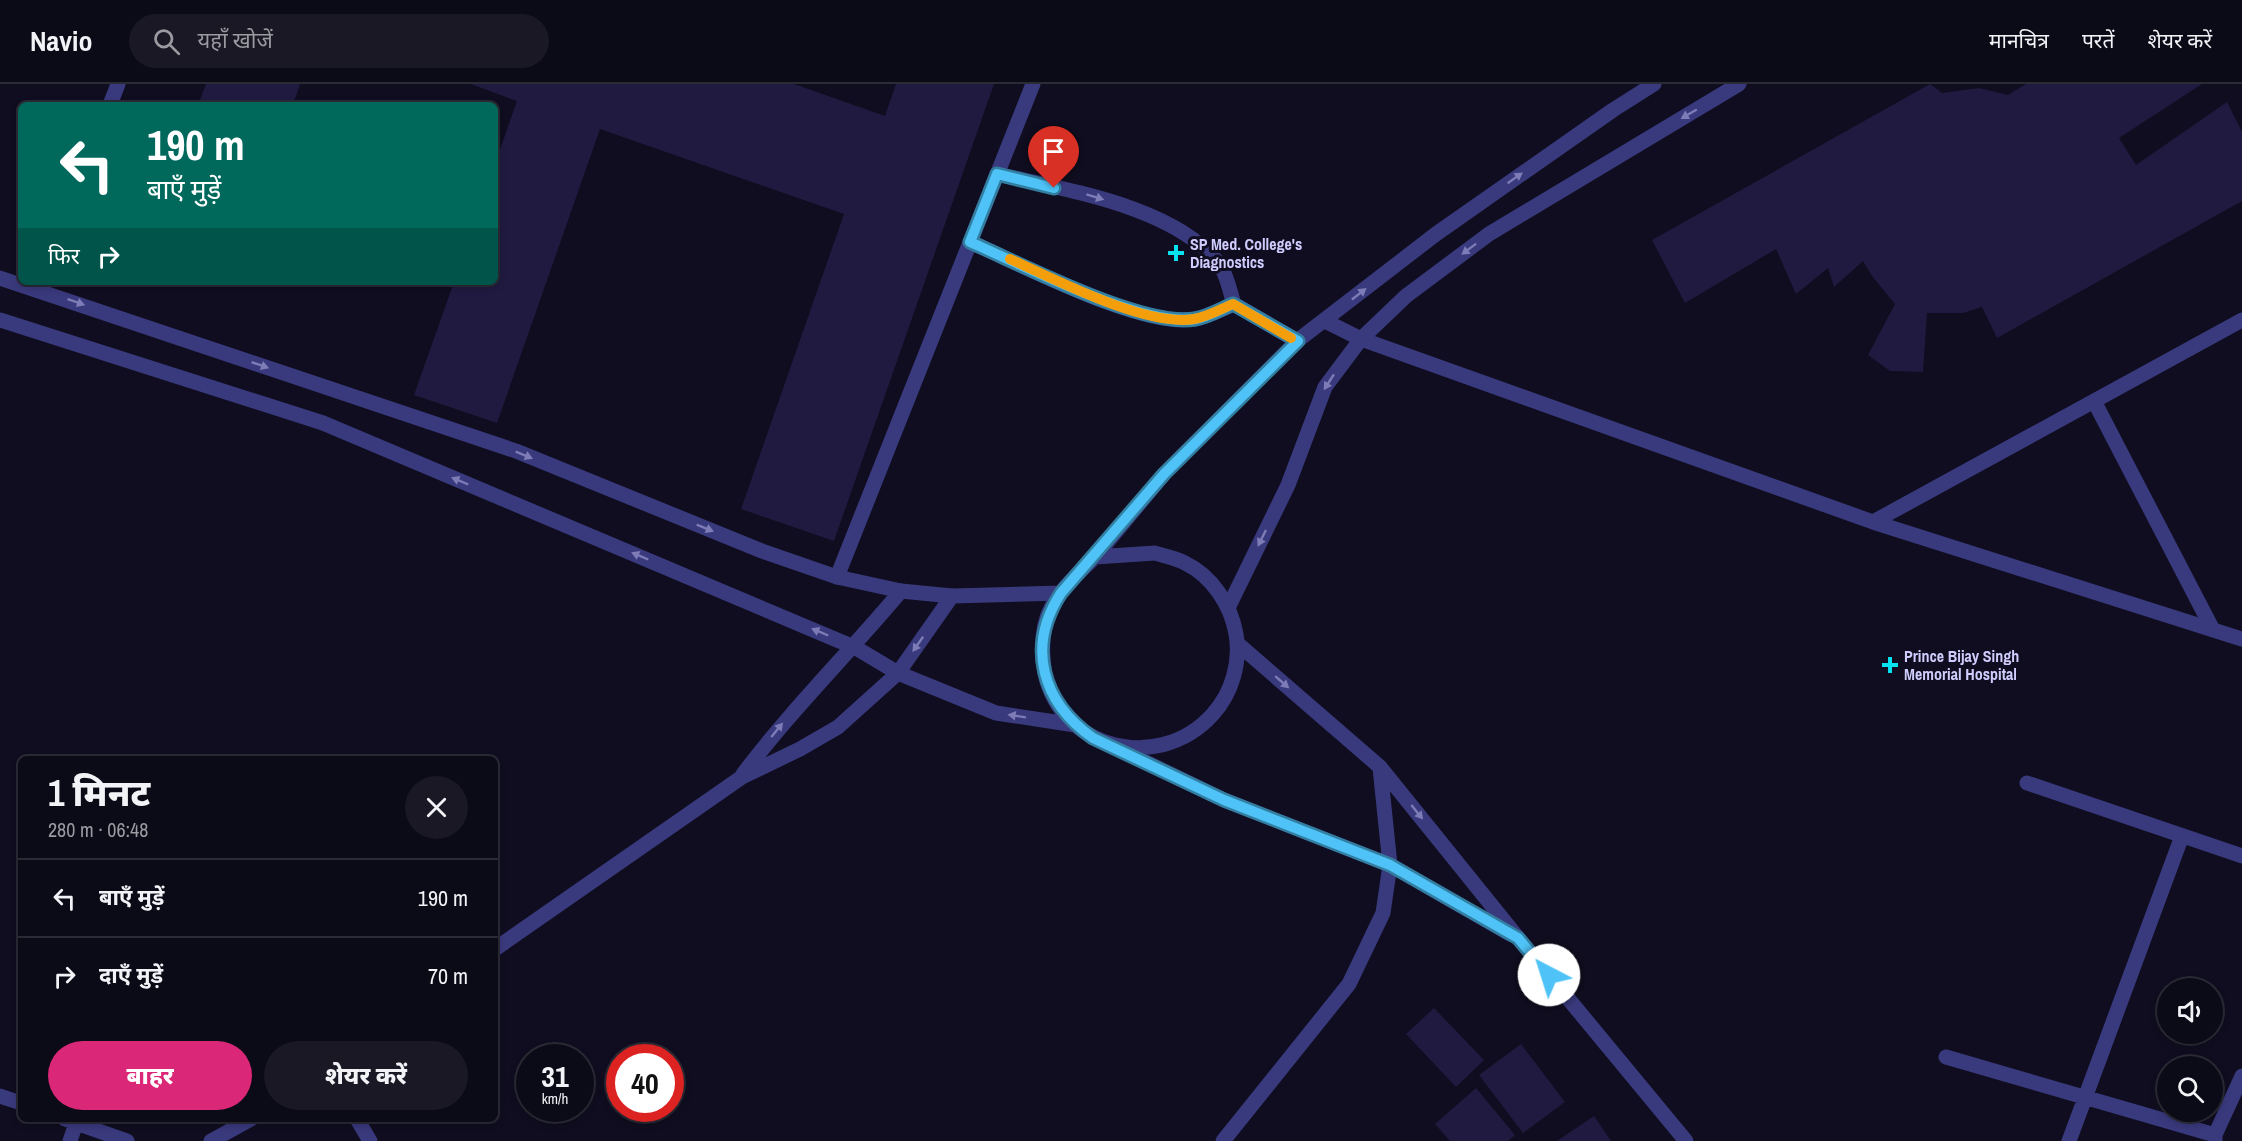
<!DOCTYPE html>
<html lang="hi">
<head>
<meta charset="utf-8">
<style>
  :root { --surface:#0b0a17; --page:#191824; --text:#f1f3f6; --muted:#9a9aa1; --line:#2b2b36; --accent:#db2777 }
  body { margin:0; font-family:"Archivo Narrow","Noto Sans Devanagari",sans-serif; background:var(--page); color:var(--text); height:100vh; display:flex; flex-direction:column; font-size:22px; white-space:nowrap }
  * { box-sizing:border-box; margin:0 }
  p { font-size:20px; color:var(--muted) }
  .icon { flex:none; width:33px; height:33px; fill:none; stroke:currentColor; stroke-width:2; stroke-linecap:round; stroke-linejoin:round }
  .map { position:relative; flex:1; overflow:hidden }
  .drawer { position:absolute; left:18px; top:672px; width:480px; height:366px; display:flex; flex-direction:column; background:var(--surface); border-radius:9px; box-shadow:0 3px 9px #0003,0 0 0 2px var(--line) }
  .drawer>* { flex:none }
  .banner { position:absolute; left:18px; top:18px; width:480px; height:183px; border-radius:9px; box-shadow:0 3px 9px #0003,0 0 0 2px var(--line); background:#00695c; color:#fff; overflow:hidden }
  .buttons { position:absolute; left:2157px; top:894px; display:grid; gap:12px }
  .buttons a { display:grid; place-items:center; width:66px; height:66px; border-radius:50%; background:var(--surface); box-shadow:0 3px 9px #0003,0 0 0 2px var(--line); font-size:30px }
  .speed { position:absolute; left:516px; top:960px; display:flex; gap:12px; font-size:30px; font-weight:700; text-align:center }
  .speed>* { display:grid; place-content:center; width:78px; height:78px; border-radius:50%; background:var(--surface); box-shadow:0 3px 9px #0003,0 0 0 2px var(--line); line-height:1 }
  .speed small { font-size:15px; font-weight:400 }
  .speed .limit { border:9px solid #d22; background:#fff; color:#111 }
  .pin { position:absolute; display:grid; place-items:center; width:51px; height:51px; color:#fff; margin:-62px -26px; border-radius:50% 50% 50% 0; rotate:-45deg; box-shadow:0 0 6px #0007 }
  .pin .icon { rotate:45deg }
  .me { position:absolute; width:66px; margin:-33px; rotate:320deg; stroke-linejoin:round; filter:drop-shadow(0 0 4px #0008) }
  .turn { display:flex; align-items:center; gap:21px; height:126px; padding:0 30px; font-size:27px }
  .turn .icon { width:78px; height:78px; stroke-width:2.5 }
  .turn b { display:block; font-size:42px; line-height:51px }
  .then { display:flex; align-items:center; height:57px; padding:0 30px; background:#0003; gap:12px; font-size:22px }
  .round { display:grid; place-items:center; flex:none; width:63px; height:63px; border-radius:32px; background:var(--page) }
  .summary { display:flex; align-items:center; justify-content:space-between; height:102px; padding:0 30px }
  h1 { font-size:36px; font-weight:800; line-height:45px }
  .button { display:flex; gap:12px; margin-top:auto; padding:12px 30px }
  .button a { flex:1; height:69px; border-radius:36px; background:var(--accent); color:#fff; font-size:24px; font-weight:800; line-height:69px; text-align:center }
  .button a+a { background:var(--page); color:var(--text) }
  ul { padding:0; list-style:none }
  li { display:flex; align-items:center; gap:18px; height:78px; padding:0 30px; border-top:2px solid var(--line) }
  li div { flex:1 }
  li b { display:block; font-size:22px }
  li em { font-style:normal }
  header { display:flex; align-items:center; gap:36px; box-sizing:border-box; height:84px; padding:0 30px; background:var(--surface); border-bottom:2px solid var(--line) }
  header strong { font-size:28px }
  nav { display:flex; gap:33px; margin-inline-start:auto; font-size:21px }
  .search { width:420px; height:54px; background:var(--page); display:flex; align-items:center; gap:15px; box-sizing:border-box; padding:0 21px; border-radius:33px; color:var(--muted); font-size:22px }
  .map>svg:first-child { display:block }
</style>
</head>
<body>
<header>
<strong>Navio</strong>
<div class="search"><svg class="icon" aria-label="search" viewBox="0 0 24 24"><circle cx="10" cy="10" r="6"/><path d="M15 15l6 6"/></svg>यहाँ खोजें</div>
<nav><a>मानचित्र</a><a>परतें</a><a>शेयर करें</a></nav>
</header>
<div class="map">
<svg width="2242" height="1057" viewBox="0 0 2242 1057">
  <rect width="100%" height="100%" fill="#0f0d1f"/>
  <path fill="#201a40" d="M206,0h94l-7,21h-95z
    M471,0h323l91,32 11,-32h98l-160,457 -93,-32 103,-295 -244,-85 -103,294 -83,-28 40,-113h41v-118l22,-63z
    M1930,0l12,9 37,-5 29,7 18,-11h176l-83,54 17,27 91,-63 15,30v69l-245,137 -15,-31 -19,6h-36l-4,59 -33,-1 -22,-16 27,-51 -23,-28 -9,-15 -29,26 -6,-19 -32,26 -20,-45 -91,54 -33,-63z
    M1434,924l50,52 -28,27 -50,-53z
    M1521,960l44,58 -42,31 -44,-58z
    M1476,1004l39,47 -7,6h-58l-15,-17z
    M1594,1032l17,25h-54z"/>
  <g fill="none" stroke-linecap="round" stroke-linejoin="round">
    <path stroke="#39397d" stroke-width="15" d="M110,21l8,-21
      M997,90c68,16 178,32 223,91 7,10 10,27 14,39l63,37
      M970,158c51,22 173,87 225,77 13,-2 26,-10 39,-15
      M1361,255l512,183 369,117
      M2094,317l119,229
      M1873,438l369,-202
      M837,493l196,-493
      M743,690c49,-65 106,-121 158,-183
      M2027,699l215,73
      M495,865l247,-172 58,-28 38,-22 60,-54 54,-77
      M1946,973l269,78
      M0,1012l21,7
      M65,1035l62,22
      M357,1035l13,22
      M70,1057l6,-18
      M211,1057l40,-22
      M2069,1057l113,-305
      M2215,1057v-6l27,-59"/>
    <path stroke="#39397d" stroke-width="15" d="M0,194l516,173 246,100 75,26 64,14 51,5 109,-3
      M0,236l323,103 533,225 42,25 98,40 79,12
      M1325,237l36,18
      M1155,469c9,3 21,5 30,10 27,13 46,42 51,71 5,28 -4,59 -23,80 -57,64 -166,32 -170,-57 -1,-16 0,-34 8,-49 10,-20 28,-35 44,-51z
      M1095,473l69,-83 133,-133 139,-107 177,-124 41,-26
      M1228,524l60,-123 37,-98 36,-48 45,-43 83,-62 250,-150
      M1238,560l142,123 138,171 168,203
      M1123,667l101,49 166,65 120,69
      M1223,1057l126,-157 34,-71 7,-48 -10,-97"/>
  </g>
  <defs><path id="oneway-solid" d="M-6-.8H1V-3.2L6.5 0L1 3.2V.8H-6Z" transform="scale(1.5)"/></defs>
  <g fill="#7d7cb7">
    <use href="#oneway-solid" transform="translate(1689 30) rotate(150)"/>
    <use href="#oneway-solid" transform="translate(1515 94) rotate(-35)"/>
    <use href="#oneway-solid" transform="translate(1095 113) rotate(17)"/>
    <use href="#oneway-solid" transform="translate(1469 165) rotate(143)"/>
    <use href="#oneway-solid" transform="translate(1359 210) rotate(-38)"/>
    <use href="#oneway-solid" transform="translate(76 218) rotate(19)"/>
    <use href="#oneway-solid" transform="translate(260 281) rotate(19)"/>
    <use href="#oneway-solid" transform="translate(1329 298) rotate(123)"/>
    <use href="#oneway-solid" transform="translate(524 371) rotate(22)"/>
    <use href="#oneway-solid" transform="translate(460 397) rotate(-157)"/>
    <use href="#oneway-solid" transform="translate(705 444) rotate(22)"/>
    <use href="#oneway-solid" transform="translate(1262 454) rotate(116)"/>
    <use href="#oneway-solid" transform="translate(640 472) rotate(-157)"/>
    <use href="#oneway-solid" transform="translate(820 548) rotate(-157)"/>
    <use href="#oneway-solid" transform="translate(918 560) rotate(125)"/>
    <use href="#oneway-solid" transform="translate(1282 598) rotate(41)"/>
    <use href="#oneway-solid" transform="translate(1017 632) rotate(-171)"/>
    <use href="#oneway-solid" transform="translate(777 646) rotate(-51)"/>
    <use href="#oneway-solid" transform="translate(1417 728) rotate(51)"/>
  </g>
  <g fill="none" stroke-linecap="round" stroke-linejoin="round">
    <g stroke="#337fa1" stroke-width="15">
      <path id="route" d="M1054,104l-57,-14 -27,68c51,22 173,86 225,77 13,-2 26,-10 38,-15l65,37 -134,133 -103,119c-35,54 -19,109 32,145l131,62 166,65 128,73 31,37"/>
    </g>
    <use href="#route" stroke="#4fc3f7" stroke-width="10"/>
    <path stroke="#f59e0b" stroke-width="10" d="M1010,175c46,21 136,68 184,60 13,-2 27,-10 39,-15l58,34"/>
  </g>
  <g fill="#06e2f0" stroke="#0f0d1f" stroke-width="2">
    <path d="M1173 160h6v6h6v6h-6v6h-6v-6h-6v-6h6z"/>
    <path d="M1887 572h6v6h6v6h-6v6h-6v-6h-6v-6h6z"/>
  </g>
  <g text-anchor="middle" stroke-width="6" stroke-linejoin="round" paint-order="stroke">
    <g font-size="16" font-weight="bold" fill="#d0cdfe" stroke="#0f0d1f" text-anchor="start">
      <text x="1190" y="166">SP Med. College's<tspan x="1190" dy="18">Diagnostics</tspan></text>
      <text x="1904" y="578">Prince Bijay Singh<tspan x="1904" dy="18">Memorial Hospital</tspan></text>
    </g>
  </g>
</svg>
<div class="buttons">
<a><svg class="icon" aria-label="sound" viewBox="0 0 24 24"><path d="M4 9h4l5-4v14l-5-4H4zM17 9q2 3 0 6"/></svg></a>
<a><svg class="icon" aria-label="search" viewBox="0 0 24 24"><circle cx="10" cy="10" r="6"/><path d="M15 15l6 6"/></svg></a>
</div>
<div class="speed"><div>31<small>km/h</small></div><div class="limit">40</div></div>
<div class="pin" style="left:1054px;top:104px;background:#d93025"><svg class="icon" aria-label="arrive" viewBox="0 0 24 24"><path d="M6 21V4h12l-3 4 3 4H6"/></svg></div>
<svg class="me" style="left:1549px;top:891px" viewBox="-20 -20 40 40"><circle r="19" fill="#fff"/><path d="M0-13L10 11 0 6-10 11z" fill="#4fc3f7"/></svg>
<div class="banner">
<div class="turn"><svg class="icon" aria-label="left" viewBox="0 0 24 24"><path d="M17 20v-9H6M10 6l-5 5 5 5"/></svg><div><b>190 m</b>बाएँ मुड़ें</div></div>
<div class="then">फिर<svg class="icon" aria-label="right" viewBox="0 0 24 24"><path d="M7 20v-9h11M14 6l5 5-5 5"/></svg></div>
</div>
<section class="drawer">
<div class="summary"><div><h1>1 मिनट</h1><p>280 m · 06:48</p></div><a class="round"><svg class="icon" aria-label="close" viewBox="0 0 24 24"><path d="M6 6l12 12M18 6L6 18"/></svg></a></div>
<ul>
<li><svg class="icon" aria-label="left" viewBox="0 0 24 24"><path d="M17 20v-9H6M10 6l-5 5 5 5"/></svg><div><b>बाएँ मुड़ें</b></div><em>190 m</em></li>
<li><svg class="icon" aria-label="right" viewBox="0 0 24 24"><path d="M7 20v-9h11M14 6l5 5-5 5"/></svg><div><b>दाएँ मुड़ें</b></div><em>70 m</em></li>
</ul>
<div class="button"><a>बाहर</a><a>शेयर करें</a></div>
</section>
</div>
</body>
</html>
